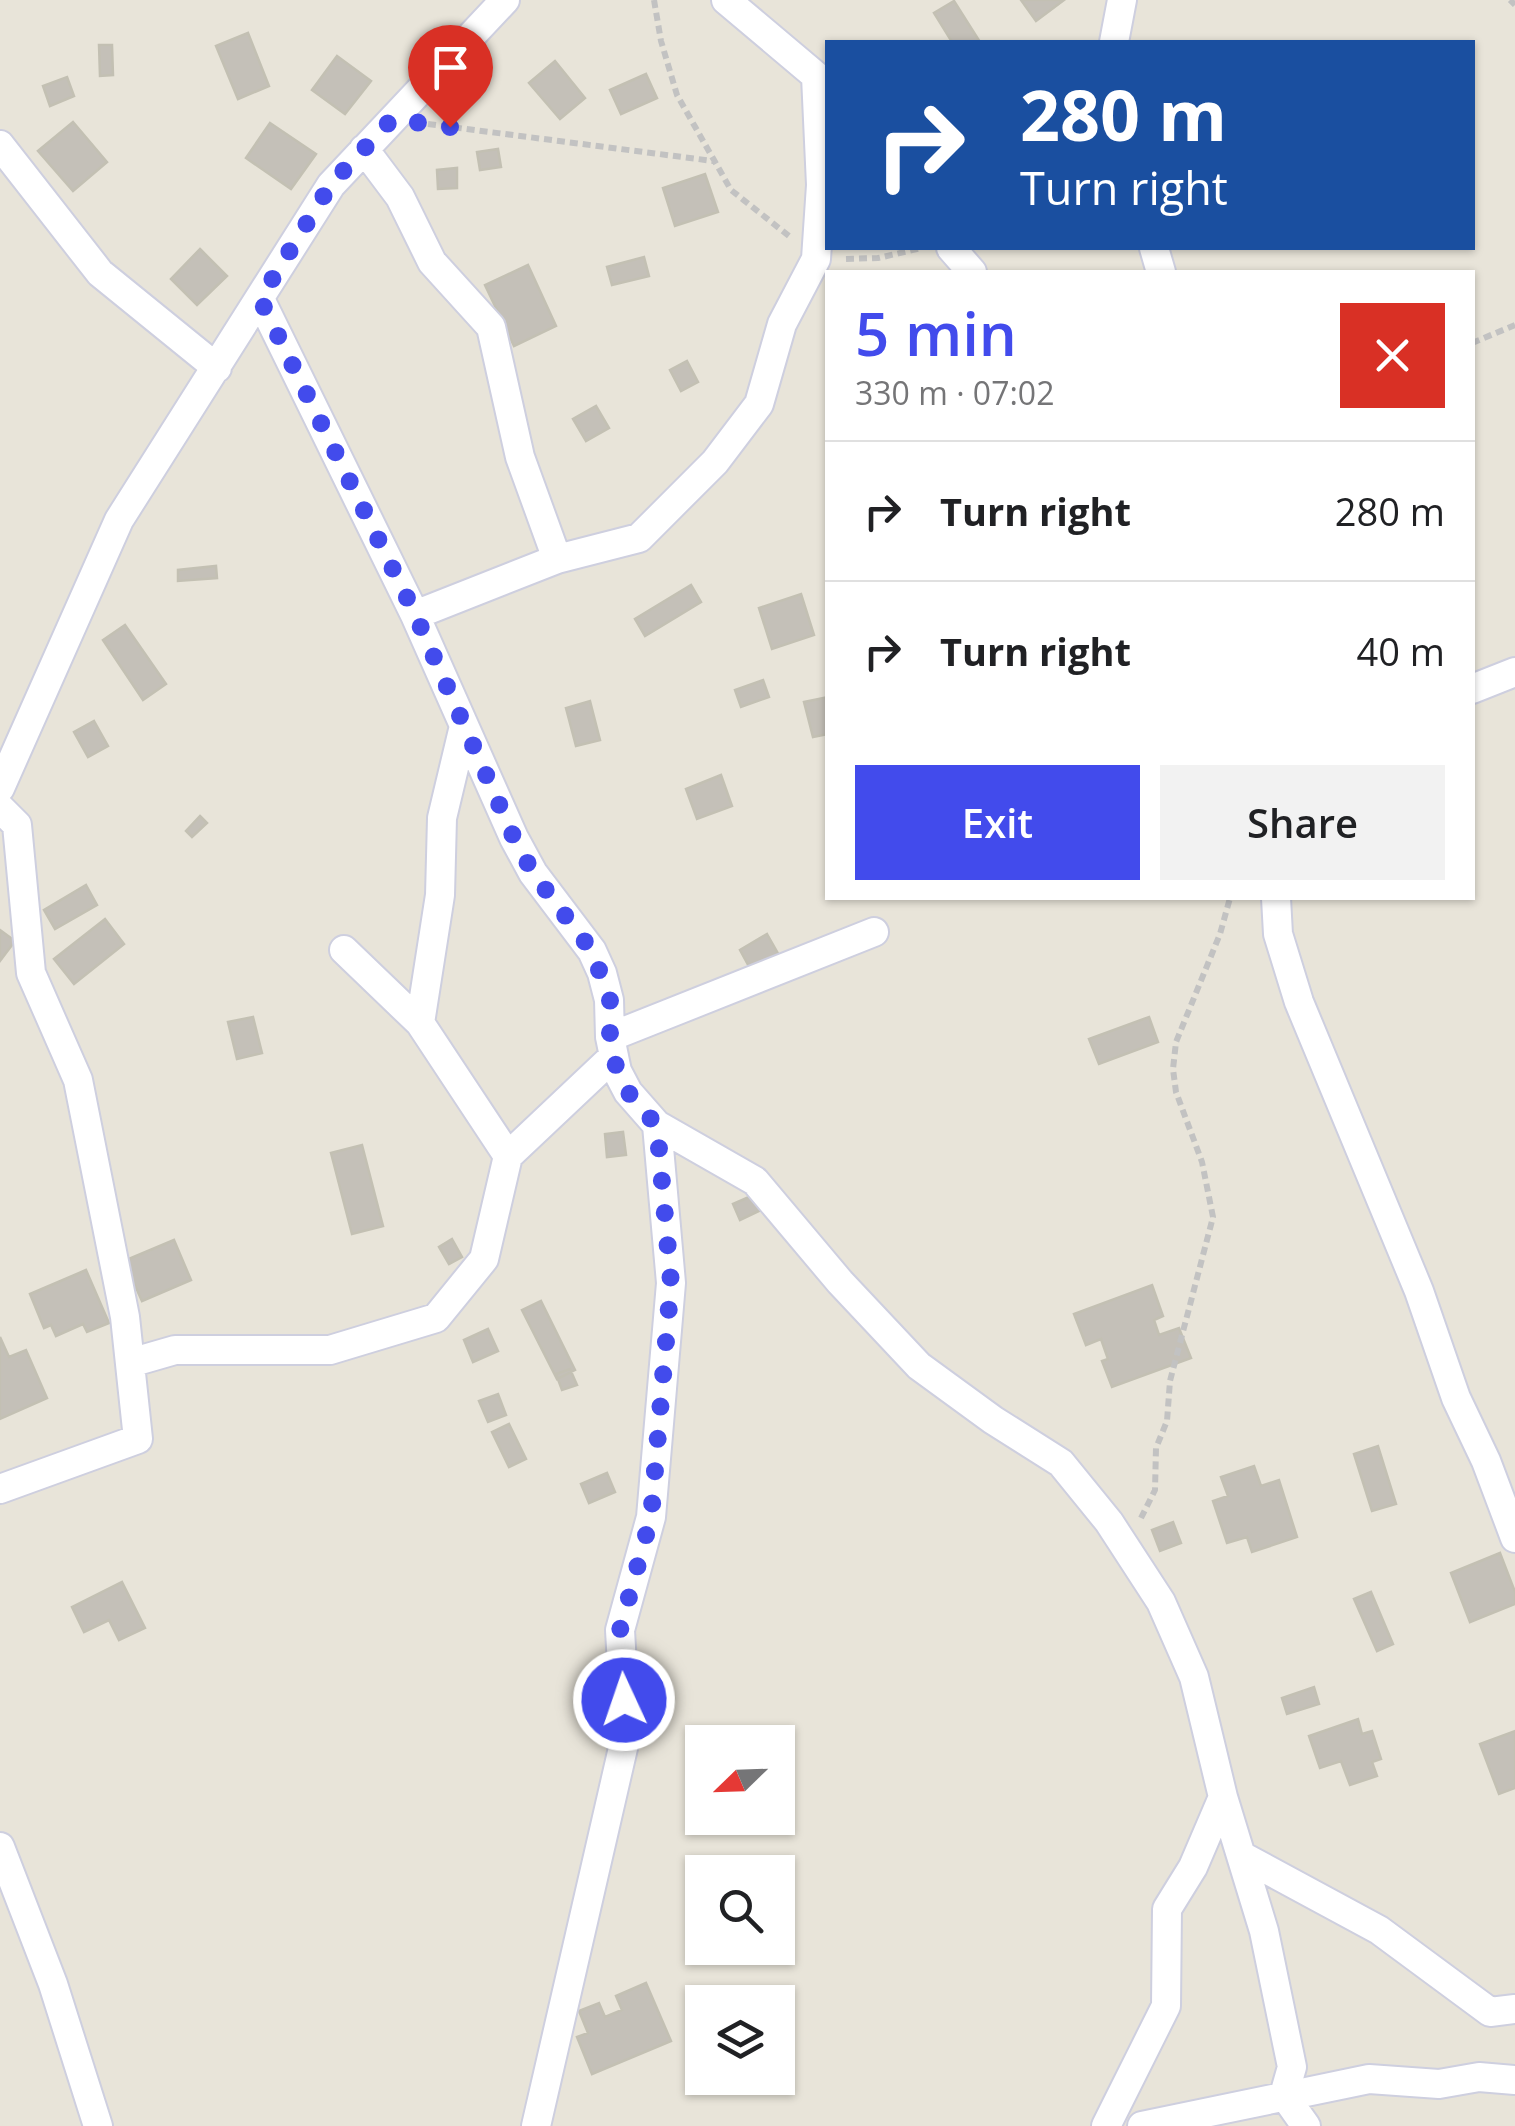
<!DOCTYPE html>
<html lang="en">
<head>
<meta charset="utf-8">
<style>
  :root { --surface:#fff; --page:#f2f2f2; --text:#202124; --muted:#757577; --line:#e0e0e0; --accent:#424bec }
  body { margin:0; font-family:"Open Sans",sans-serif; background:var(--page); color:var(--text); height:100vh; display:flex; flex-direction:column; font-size:38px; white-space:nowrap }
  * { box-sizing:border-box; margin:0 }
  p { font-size:32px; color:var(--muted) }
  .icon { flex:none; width:55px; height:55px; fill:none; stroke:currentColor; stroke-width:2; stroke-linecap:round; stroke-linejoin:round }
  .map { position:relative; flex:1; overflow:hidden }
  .side { position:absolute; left:825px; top:270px; width:650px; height:630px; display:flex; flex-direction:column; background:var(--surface); border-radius:0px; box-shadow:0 2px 8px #0004 }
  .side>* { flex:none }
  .banner { position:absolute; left:825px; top:40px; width:650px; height:210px; border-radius:0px; box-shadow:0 2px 8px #0004; background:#1a4fa0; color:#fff; overflow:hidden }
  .needle { width:65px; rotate:247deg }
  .tools { position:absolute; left:685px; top:1725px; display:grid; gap:20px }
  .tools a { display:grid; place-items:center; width:110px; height:110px; border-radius:0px; background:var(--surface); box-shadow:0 2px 8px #0004; font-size:50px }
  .pin { position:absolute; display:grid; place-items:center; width:85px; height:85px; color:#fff; margin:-102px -42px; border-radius:50% 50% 50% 0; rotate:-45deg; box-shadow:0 0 10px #0007 }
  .pin .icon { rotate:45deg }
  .me { position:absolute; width:110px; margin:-55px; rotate:357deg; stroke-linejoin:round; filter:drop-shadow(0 0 8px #0008) }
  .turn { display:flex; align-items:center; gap:35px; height:210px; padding:0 30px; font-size:45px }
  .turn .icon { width:130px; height:130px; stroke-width:2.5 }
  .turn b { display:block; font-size:70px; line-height:85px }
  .round { display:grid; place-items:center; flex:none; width:105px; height:105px; border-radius:0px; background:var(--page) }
  .summary { display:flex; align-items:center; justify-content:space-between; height:170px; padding:0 30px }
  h1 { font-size:60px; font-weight:600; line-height:75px; color:var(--accent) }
  .action { display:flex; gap:20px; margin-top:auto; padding:20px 30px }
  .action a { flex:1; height:115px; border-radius:0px; background:var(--accent); color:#fff; font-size:40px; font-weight:600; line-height:115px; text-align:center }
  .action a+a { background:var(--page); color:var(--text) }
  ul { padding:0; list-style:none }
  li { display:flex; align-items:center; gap:30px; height:140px; padding:0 30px; border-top:2px solid var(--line) }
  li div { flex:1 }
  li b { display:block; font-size:38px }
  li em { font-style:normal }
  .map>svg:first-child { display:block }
</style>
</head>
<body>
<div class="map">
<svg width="1515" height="2126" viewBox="0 0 1515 2126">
  <rect width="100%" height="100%" fill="#e8e4d9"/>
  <path fill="#c4c0b8" stroke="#c3c0b3" stroke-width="2.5" d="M1021,0h43l-28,21z
    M954,1l26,41h-28l-18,-29z
    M248,33l21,53 -31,13 -22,-53z
    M99,45h13l1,30 -13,1z
    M337,56l34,25 -26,33 -33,-24z
    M555,61l30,37 -25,21 -31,-36z
    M646,74l11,24 -36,16 -11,-24z
    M67,77l7,19 -24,10 -7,-20z
    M73,122l34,40 -34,29 -35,-40z
    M270,123l46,31 -25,35 -45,-31z
    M498,149l3,18 -21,3 -3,-18z
    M457,168v20l-19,1 -1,-19z
    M705,174l13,38 -43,14 -12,-38z
    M200,249l27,27 -30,29 -26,-26z
    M644,257l5,19 -37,9 -5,-18z
    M528,265l28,61 -42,20 -29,-61z
    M687,361l11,21 -17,9 -11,-21z
    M596,406l13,22 -23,13 -13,-22z
    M216,566l1,12 -39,3v-11z
    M691,585l10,17 -56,34 -10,-17z
    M801,594l13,41 -42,14 -13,-41z
    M125,625l41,59 -23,16 -40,-60z
    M763,680l6,17 -28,10 -6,-17z
    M828,697v37l-15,3 -9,-35z
    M590,701l10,39 -24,6 -10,-38z
    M94,721l14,25 -20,11 -14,-25z
    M721,775l11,31 -35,13 -11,-30z
    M200,816l7,7 -15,14 -6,-6z
    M86,885l11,20 -42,24 -11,-19z
    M105,919l19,25 -50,40 -20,-25z
    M0,930l15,11 -15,20z
    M767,934l13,23 -28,15 -12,-22z
    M253,1017l9,36 -25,6 -9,-37z
    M1149,1017l9,25 -59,22 -10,-25z
    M623,1132l3,23 -19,2 -2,-23z
    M362,1145l21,81 -31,8 -21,-81z
    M756,1194l7,15 -23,11 -7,-16z
    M452,1239l10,18 -13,7 -10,-17z
    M174,1240l17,40 -49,21 -18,-40z
    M86,1270l23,53 -22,9 -4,-8 -27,12 -5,-11 -7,3 -14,-34z
    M1152,1285l11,31 -9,4 5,15 20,-7 12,30 -79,29 -10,-26 6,-2 -7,-20 -15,6 -12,-31z
    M541,1301l34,69 -18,9 -35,-69z
    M488,1329l10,22 -25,11 -9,-22z
    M0,1337l9,20 17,-7 21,48 -47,21z
    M570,1369l7,16 -15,5 -6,-16z
    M498,1394l8,21 -18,7 -9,-21z
    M509,1424l17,35 -17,8 -17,-35z
    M1378,1446l18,58 -24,7 -18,-57z
    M1254,1466l7,20 18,-6 18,57 -45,15 -5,-15 -20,6 -14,-42 15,-5 -7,-19z
    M607,1473l8,19 -26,11 -8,-19z
    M1173,1522l8,21 -21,8 -8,-21z
    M1500,1553l15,39v12l-45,18 -19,-49z
    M122,1582l23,46 -26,12 -10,-20 -25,12 -12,-25z
    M1371,1592l22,52 -16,7 -23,-52z
    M1314,1687l5,17 -32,10 -5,-16z
    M1358,1719l4,15 10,-3 9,28 -9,3 5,14 -27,9 -9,-24 -21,7 -11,-32z
    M1515,1731v57l-16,6 -19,-50z
    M723,1948h53l1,3 -51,9z
    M646,1983l25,58 -79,33 -15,-37 11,-4 -9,-22 20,-8 6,14 17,-7 -6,-14z"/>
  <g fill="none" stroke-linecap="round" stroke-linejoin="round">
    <g stroke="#cecfdf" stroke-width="32">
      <path id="street" d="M726,0l102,86
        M1114,42l8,-42
        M0,145l100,128 117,95
        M364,149l36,48 32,65 59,65 29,130 37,102
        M951,248l21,24
        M1154,248l7,24
        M260,299l155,316 99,223 19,35 59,78 10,22 7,27 1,37 7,34 11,21 29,33 98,56 85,101 79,84 74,54 68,43 48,59 52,80 33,75 29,120 41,134 28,136 -8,28 22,31
        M415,615l142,-56 82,-21 76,-76 44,-58 23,-80 34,-65 5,-74 -5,-109
        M1472,689l43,-17
        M0,788l119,-268 212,-335 174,-185
        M0,808l17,17 14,148 47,107 47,237 13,122 -138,50
        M1276,898l2,36 21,68 120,289 37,107 30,63 29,77
        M344,950l76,73 88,133
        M420,1023l20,-128 2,-77 22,-92
        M610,1037l264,-105
        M130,1363l45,-13h155l106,-32 48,-59 24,-103 106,-100
        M0,1847l53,137 45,142
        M1242,1856l137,74 111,82 25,-3
        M536,2126l90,-391 -6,-105 31,-113 20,-234 -14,-158
        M1106,2126l60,-120 1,-97 26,-42 30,-70
        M1142,2126l227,-47 70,5 40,-7 36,3"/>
    </g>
    <path stroke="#c2c2c2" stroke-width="6" stroke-dasharray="8 5" stroke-linecap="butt" d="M654,0l7,41 16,54 54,95 58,46
      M1510,0l5,5
      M428,124l285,37
      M846,259l32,-1 44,-10
      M1472,343l43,-18
      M1141,1518l14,-28 1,-42 11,-27 3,-40 43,-164 -11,-55 -26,-70 -3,-23 3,-27 44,-108 10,-36"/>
    <use href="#street" stroke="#fff" stroke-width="28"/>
  </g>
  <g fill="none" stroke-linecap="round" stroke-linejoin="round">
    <path stroke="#424bec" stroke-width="18" stroke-dasharray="0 32.4" d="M450,127l-58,-8 -61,65 -71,115 155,315 99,224 19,35 59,78 18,49v37l7,34 11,21 29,34 14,157 -20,234 -31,113 4,70"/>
  </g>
</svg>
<div class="tools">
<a><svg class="needle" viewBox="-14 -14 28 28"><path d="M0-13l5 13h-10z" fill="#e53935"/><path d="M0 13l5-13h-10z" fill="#757577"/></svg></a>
<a><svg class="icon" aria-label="search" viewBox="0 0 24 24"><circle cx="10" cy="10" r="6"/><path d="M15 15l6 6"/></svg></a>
<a><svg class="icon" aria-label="layers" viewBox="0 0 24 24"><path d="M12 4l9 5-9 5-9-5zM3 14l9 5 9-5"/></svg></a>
</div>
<div class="pin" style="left:450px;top:127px;background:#d93025"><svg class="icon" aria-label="arrive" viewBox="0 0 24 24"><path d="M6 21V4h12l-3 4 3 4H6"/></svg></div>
<svg class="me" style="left:624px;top:1700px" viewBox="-20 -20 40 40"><circle r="17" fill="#424bec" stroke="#fff" stroke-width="3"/><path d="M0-11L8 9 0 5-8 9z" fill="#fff"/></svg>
<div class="banner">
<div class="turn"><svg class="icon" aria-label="right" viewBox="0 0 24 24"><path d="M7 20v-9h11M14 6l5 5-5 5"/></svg><div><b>280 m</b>Turn right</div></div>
</div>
<section class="side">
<div class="summary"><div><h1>5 min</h1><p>330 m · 07:02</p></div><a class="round" style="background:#d93025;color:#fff"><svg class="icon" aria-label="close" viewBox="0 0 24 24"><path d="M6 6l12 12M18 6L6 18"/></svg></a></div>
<ul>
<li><svg class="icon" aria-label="right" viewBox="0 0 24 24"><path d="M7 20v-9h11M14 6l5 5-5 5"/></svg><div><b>Turn right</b></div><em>280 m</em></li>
<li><svg class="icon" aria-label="right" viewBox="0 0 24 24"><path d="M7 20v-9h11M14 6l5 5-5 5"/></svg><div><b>Turn right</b></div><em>40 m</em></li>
</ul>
<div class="action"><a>Exit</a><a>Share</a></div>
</section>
</div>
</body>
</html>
